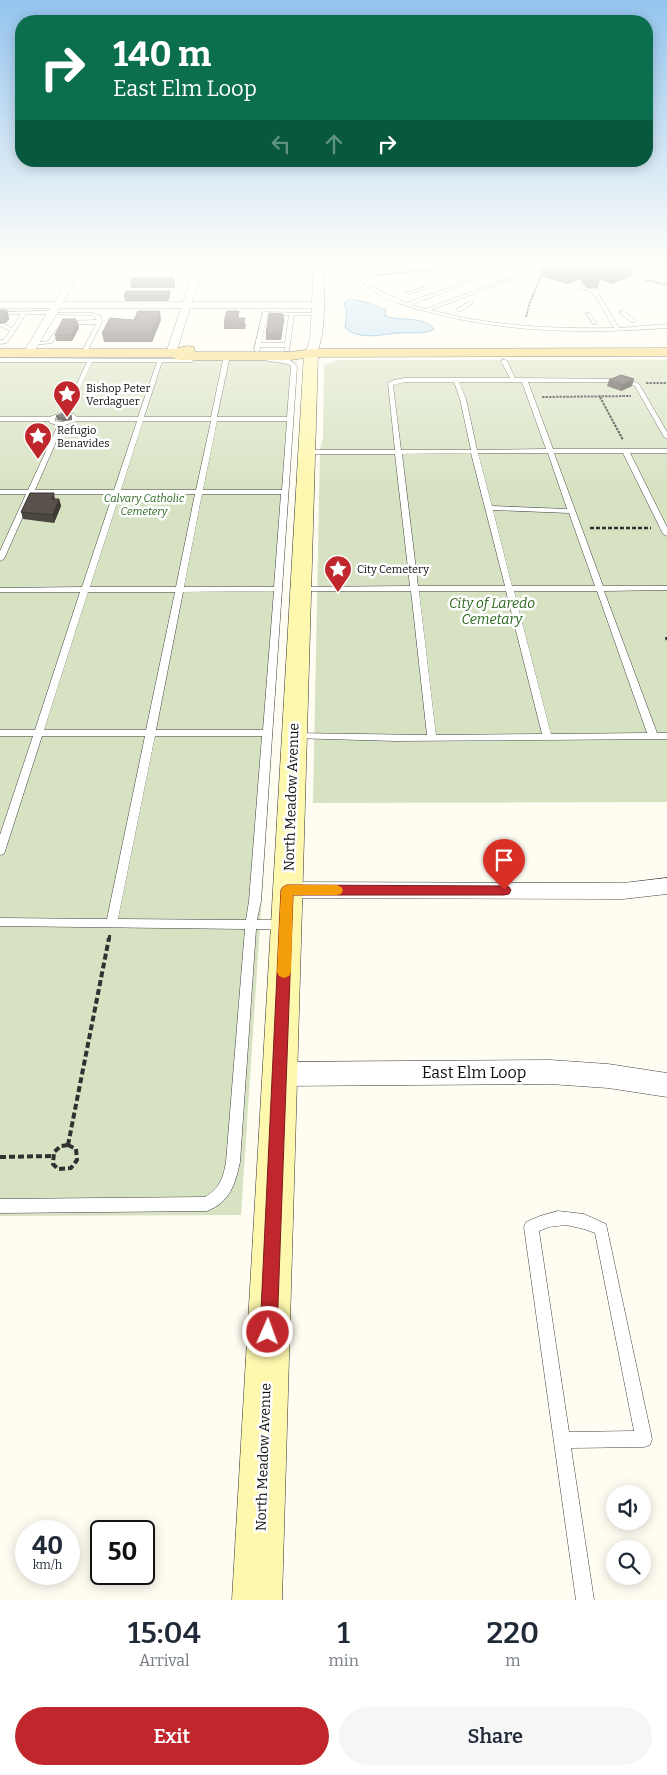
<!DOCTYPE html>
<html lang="en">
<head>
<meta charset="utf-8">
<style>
  :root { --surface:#fff; --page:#f6f6f7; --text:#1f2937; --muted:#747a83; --accent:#c0272c }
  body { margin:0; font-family:Bitter,serif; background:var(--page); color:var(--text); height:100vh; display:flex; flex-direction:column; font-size:19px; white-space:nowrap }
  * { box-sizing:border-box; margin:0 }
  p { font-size:16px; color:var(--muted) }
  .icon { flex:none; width:28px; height:28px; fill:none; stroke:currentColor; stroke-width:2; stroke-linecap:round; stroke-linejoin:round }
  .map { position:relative; height:1600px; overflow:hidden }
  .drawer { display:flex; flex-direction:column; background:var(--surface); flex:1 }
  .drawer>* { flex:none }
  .hud { position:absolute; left:15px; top:15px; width:638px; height:152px; border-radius:20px; box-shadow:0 2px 12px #0003; background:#0b6e4f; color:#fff; overflow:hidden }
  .buttons { position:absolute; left:606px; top:1485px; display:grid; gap:10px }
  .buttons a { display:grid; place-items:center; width:45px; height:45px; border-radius:50%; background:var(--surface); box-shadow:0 2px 12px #0003; font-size:25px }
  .speed { position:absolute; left:15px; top:1520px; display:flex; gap:10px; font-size:25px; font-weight:700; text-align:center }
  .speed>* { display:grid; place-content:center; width:65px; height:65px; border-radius:50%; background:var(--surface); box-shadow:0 2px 12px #0003; line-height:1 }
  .speed small { font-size:12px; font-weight:400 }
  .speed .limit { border:2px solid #111; border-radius:8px; background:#fff; color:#111 }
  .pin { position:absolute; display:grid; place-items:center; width:42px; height:42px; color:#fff; margin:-51px -21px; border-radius:50% 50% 50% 0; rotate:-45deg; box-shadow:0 0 5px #0007 }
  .pin .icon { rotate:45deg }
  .me { position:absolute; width:55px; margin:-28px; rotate:2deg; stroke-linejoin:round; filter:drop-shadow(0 0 4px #0008) }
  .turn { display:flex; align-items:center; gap:18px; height:105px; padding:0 15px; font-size:22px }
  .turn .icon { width:65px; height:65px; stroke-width:2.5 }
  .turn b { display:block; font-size:35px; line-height:42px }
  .lanes { display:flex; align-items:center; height:48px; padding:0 15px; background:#0003; justify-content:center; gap:25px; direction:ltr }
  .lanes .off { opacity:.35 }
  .eta { display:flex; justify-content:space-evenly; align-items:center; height:85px; text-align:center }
  .eta b { font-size:30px; font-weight:600; line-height:35px }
  .action { display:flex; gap:10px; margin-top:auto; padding:10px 15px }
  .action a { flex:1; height:58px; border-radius:30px; background:var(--accent); color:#fff; font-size:20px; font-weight:600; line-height:58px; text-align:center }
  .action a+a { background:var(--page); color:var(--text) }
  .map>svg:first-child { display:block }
</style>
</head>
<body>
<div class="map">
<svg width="667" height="1600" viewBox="0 0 667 1600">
  <rect width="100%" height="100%" fill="#fffdf2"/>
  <path fill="#d7e2c2" d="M0,359h286l11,3 -56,853 -241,1z
    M337,360h330v442l-354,1 7,-354 3,-11 1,-73z"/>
  <path fill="#b7ddf6" stroke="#3e91cd" d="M350,299l15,3 21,8 -1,6 3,1c15,4 35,-1 46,12 -9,6 -24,3 -35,4 -17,1 -39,8 -54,-5l2,-16 -3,-9z"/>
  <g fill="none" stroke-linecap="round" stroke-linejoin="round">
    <g stroke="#424242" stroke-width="1">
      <path id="service" d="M348,266h4l21,21 33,16 100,-37h5l-100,39 14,4 117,-43h5l-116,44c59,16 122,19 183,18l-21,-35 -13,-5c8,-6 17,-6 25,0l-7,5 21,35 48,-4v4c-80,6 -164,5 -242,-17 -17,-4 -43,-12 -56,-23 -8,-6 -15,-15 -21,-22zM588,286l11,2 -4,2 -9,-2z
        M425,287l2,2 -20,5 -2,-1z
        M469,302l4,1 -12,8h-4v-2z
        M52,311l2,2h38l9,3 1,6 -16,32 -5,-1 15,-29h-30l-14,19 -18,2 -3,-2 17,-2 15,-20 33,-1v-2l-5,-3 -65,-1 -19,29 -7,1v-4h3l7,-9 -10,-5v-4l12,6 9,-14h-21v-2z
        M620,311h4l11,9v2h-4l-11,-9z
        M263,312l54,1 2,1 -2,1h-23l-5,36h-4v-4h-25v3l-3,2 -3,-2zM267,315h22l-4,28h-24z
        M586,313h4l7,11h-4z
        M0,358l193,1 1,1 -3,2h-29l-18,55h67l12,-57 3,-2 3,2 -12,57h70l4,-51 -3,-2 -25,-4 3,-2 24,2 7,6 -36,535 -4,19h28l4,2 2,3 -2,3 -4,2 -29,-1 -16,233c-5,23 -10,40 -33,49l-207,2v-14l205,-2c15,-9 18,-19 21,-35l19,-233 -245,-3v-8l107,1 38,-183h-103l-37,115 -1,3 -4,1v-20l33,-99h-33v-6h35l45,-138h-80v-4l82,-1 31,-93h-80l-29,65 -4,2v-10l26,-57h-26v-4h28l30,-65 -8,-2 -1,-2h-49v-4h49l15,-5 23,-50h-87zM92,362h65l-19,55h-61l-3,-3 -5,-1zM62,416l8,1 1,1 -8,4 -8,-1v-3zM76,421h61l-23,69h-79l28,-64zM143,421h68l-15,69h-75zM217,421h70l-5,69h-79zM120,494h75l-19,93h-86zM202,494h79l-7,93h-90zM274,591l-11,139h-107l27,-138zM88,592h87l-29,138h-102zM155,736h107l-13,165 -3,19 -128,-1z
        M504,359l3,2 8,17 113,1 11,5 28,48v7l-3,-2 -29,-51 -10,-4h-97l25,67h114v4h-37l37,74v9l-4,-2 -40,-81h-69l49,133h64v4l-63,1 53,142h10v6l-271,2 -105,-3 -2,-2 2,-2 3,-1 133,2 -16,-144h-111l-4,-2 4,-2 110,-1 -15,-132h-89l-3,-2 3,-2h89l-7,-67 6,-3 11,-2h105l-9,-17zM405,382h49l6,17 11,51h-70l-8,-65zM459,382h63l24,67 -69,1 -11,-51zM471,453l34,133h-87l-16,-132zM478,453h70l19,56 -75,-3zM493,510l76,3 26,73h-83zM419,591h87l36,143 -106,1zM514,591h83l50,142 -96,1z
        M558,1211l26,3 22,10 46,215 -2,6 -6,2 -73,1 23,152h-18l-52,-373 2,-5 14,-6zM566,1225l18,4 11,4 39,198 -65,1 -30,-201 10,-4z"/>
    </g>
    <g stroke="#424242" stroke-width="1">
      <path id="minor" d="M76,266h8l-21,36h120l12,-36h8l-11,36h125l5,3 -5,3h-127l-14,45 -5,3 -5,-3 15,-45h-121l-28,47h-8l-1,-2 27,-45h-50v-6h54z
        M667,878v16l-44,5 -336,-1 -8,-2 -3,-6 3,-6 8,-2 336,1z
        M550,1060l58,4 59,9v24l-59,-9 -58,-4 -270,2 -9,-4 -4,-8 4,-8 9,-4z"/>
    </g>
    <g stroke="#424242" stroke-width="1">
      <path id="tertiary" d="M314,266h10c0,16 4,87 -13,91l-6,-4 5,-13z"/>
    </g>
    <g stroke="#313131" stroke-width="1">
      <path id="secondary" d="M311,349l5,1 2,3 -36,1247h-50l72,-1247 2,-3z"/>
    </g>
    <g stroke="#202020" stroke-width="1">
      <path id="primary" d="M189,346l5,1 1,5h96l20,-3 356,-1v8l-356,1 -20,3h-111l-10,-3h-170v-8h171z"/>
    </g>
    <path stroke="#313131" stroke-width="2" stroke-dasharray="2.5 1" stroke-linecap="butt" d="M377,275l89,-9
      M646,280l21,5
      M526,317l4,-15 11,-25
      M646,383h21
      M542,397l89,-1
      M600,397l23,43"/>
    <path stroke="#313131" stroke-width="2.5" stroke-dasharray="4 2" stroke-linecap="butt" d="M590,528h61
      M666,637l1,3"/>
    <path stroke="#313131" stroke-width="3" stroke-dasharray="5 2.5" stroke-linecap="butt" d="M109,940l1,-6"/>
    <path stroke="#313131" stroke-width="4" stroke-dasharray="6 3" stroke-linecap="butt" d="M68,1145l41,-207
      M68,1145l8,4 1,11 -6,8 -13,1 -5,-5 1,-12 7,-6z
      M0,1157l52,-1"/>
    <use href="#service" fill="#fff" fill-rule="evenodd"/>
    <use href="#minor" fill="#fff" fill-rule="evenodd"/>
    <use href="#tertiary" fill="#fff" fill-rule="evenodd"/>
    <use href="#secondary" fill="#fef7ae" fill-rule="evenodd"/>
    <use href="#primary" fill="#f7d76a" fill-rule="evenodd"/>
  </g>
  <path fill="#4c4641" d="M541,266h92l-2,10 -19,8 -12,-4 -2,8h-12l-5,-8 -2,-1 -12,5 -27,-8z
    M174,278l1,6 -1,4h-43l-1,-5z
    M170,291v5l-2,5h-43l-1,-6z
    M0,310h7l2,9 -3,4 -6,1z
    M283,314l1,6 -3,20h-15v-6z
    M240,318l6,6 -1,5h-21v-7z
    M76,319l3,9 -7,13h-16l-1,-6z
    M134,320h27l-9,22h-48l-2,-9z
    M609,380l23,6 -11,5 -14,-5z
    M56,416h16v4l-9,1 -6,-1z
    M54,493l1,6h4l2,7 -7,17 -31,-4 -2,-7z"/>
  <path fill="#3e3935" d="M578,266h3l-2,13 -12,5 3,-15z
    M623,266h10l-2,10 -19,8 3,-15z
    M174,278l1,6 -1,4 -1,-5z
    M170,291v5l-2,5v-6z
    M7,310l2,9 -3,4 -2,-8z
    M160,311l1,9 -9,22 -1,-9z
    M283,314l1,6 -3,20v-6z
    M76,319v5l2,-2 1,6 -7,13 -1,-6z
    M634,379l-2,7 -11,5 1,-6z
    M72,416v4l-9,1 -1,-3z
    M59,499l2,7 -7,17 -1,-8z"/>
  <path fill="#58514c" stroke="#3e3935" d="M558,266h20l-8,3z
    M584,266h13l4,7h-13z
    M602,266h21l-8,3z
    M132,278h42l-1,5h-43z
    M126,291h44l-2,4h-44z
    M0,310h7l-3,5h-4z
    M138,311h22l-9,22h-49l8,-15 24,2z
    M227,311h12l-1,7h7l-1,4h-20z
    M269,313l14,1 -2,20h-15z
    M63,319h13l-2,3h4l-7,13h-16z
    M621,375l13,4 -12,6 -13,-5z
    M64,413l8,3 -10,2 -6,-2z
    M30,493h24l-2,6h7l-6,16 -32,-3z"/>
  <linearGradient id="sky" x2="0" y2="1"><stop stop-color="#94c4ee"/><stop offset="0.54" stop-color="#fffef9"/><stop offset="1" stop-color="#fffef9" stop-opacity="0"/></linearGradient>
  <rect width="667" height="490" fill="url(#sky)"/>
  <path fill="#c0272c" stroke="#7d191d" d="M287,885l217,1 5,1 2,3 -2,4 -5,1h-211l-16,437 -2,7 -7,2 -6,-2 -2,-7 21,-442 2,-3z"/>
  <path fill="#f59e0b" d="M287,885h50l4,2 2,3 -2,4 -4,1h-44l-2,77 -2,4 -5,2 -5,-2 -2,-4 4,-82 2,-3z"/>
  <defs>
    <g id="sight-pin" transform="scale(1.4375)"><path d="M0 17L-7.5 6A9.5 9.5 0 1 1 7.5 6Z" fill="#c0272c" stroke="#fff"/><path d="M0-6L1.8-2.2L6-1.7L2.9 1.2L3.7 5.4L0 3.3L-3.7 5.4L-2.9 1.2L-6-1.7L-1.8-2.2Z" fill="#fff"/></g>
  </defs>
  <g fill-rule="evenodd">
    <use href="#sight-pin" x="67" y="394"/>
    <use href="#sight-pin" x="38" y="436"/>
    <use href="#sight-pin" x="338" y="569"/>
  </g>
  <g text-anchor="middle" stroke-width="5" stroke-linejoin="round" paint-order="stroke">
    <g font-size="11" fill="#0f0f0f" stroke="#fff" text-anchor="start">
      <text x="86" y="392">Bishop Peter<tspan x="86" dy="13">Verdaguer</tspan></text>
      <text x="57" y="434">Refugio<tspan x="57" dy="13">Benavides</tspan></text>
      <text x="357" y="573">City Cemetery</text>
    </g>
    <g font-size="11" font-style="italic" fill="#2d681f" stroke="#fff">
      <text x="144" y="502">Calvary Catholic<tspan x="144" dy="13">Cemetery</tspan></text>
    </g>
    <g font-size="14" font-style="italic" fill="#2d681f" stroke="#fff">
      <text x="492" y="608">City of Laredo<tspan x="492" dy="16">Cemetary</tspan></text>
    </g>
    <g font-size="14" fill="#0f0f0f" stroke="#fff">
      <text transform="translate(291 797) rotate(-88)" y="5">North Meadow Avenue</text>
      <text transform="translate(263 1457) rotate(-88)" y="5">North Meadow Avenue</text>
    </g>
    <g font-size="16" fill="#0f0f0f" stroke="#fff">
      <text x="474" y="1078">East Elm Loop</text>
    </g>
  </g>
</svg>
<div class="buttons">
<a><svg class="icon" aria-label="sound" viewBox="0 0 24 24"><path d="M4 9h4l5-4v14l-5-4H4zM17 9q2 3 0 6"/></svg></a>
<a><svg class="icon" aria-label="search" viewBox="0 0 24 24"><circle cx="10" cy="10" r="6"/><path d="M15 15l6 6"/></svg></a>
</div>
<div class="speed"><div>40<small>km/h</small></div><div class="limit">50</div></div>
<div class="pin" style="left:504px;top:890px;background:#d93025"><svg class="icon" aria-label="arrive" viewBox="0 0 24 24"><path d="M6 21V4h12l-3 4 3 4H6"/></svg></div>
<svg class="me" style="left:268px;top:1332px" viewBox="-20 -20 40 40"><circle r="17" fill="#c0272c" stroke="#fff" stroke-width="3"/><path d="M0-11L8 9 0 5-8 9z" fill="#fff"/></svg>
<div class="hud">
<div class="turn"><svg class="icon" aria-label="right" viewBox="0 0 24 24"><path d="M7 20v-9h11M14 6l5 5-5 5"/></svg><div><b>140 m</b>East Elm Loop</div></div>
<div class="lanes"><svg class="icon off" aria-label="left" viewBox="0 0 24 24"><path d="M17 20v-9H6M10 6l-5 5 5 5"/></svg><svg class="icon off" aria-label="ahead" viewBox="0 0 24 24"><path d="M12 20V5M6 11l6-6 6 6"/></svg><svg class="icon" aria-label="right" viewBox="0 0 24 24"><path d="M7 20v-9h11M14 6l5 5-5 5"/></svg></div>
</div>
</div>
<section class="drawer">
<div class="eta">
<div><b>15:04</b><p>Arrival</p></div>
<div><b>1</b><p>min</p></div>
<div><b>220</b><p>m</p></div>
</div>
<div class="action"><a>Exit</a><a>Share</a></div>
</section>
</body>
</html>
